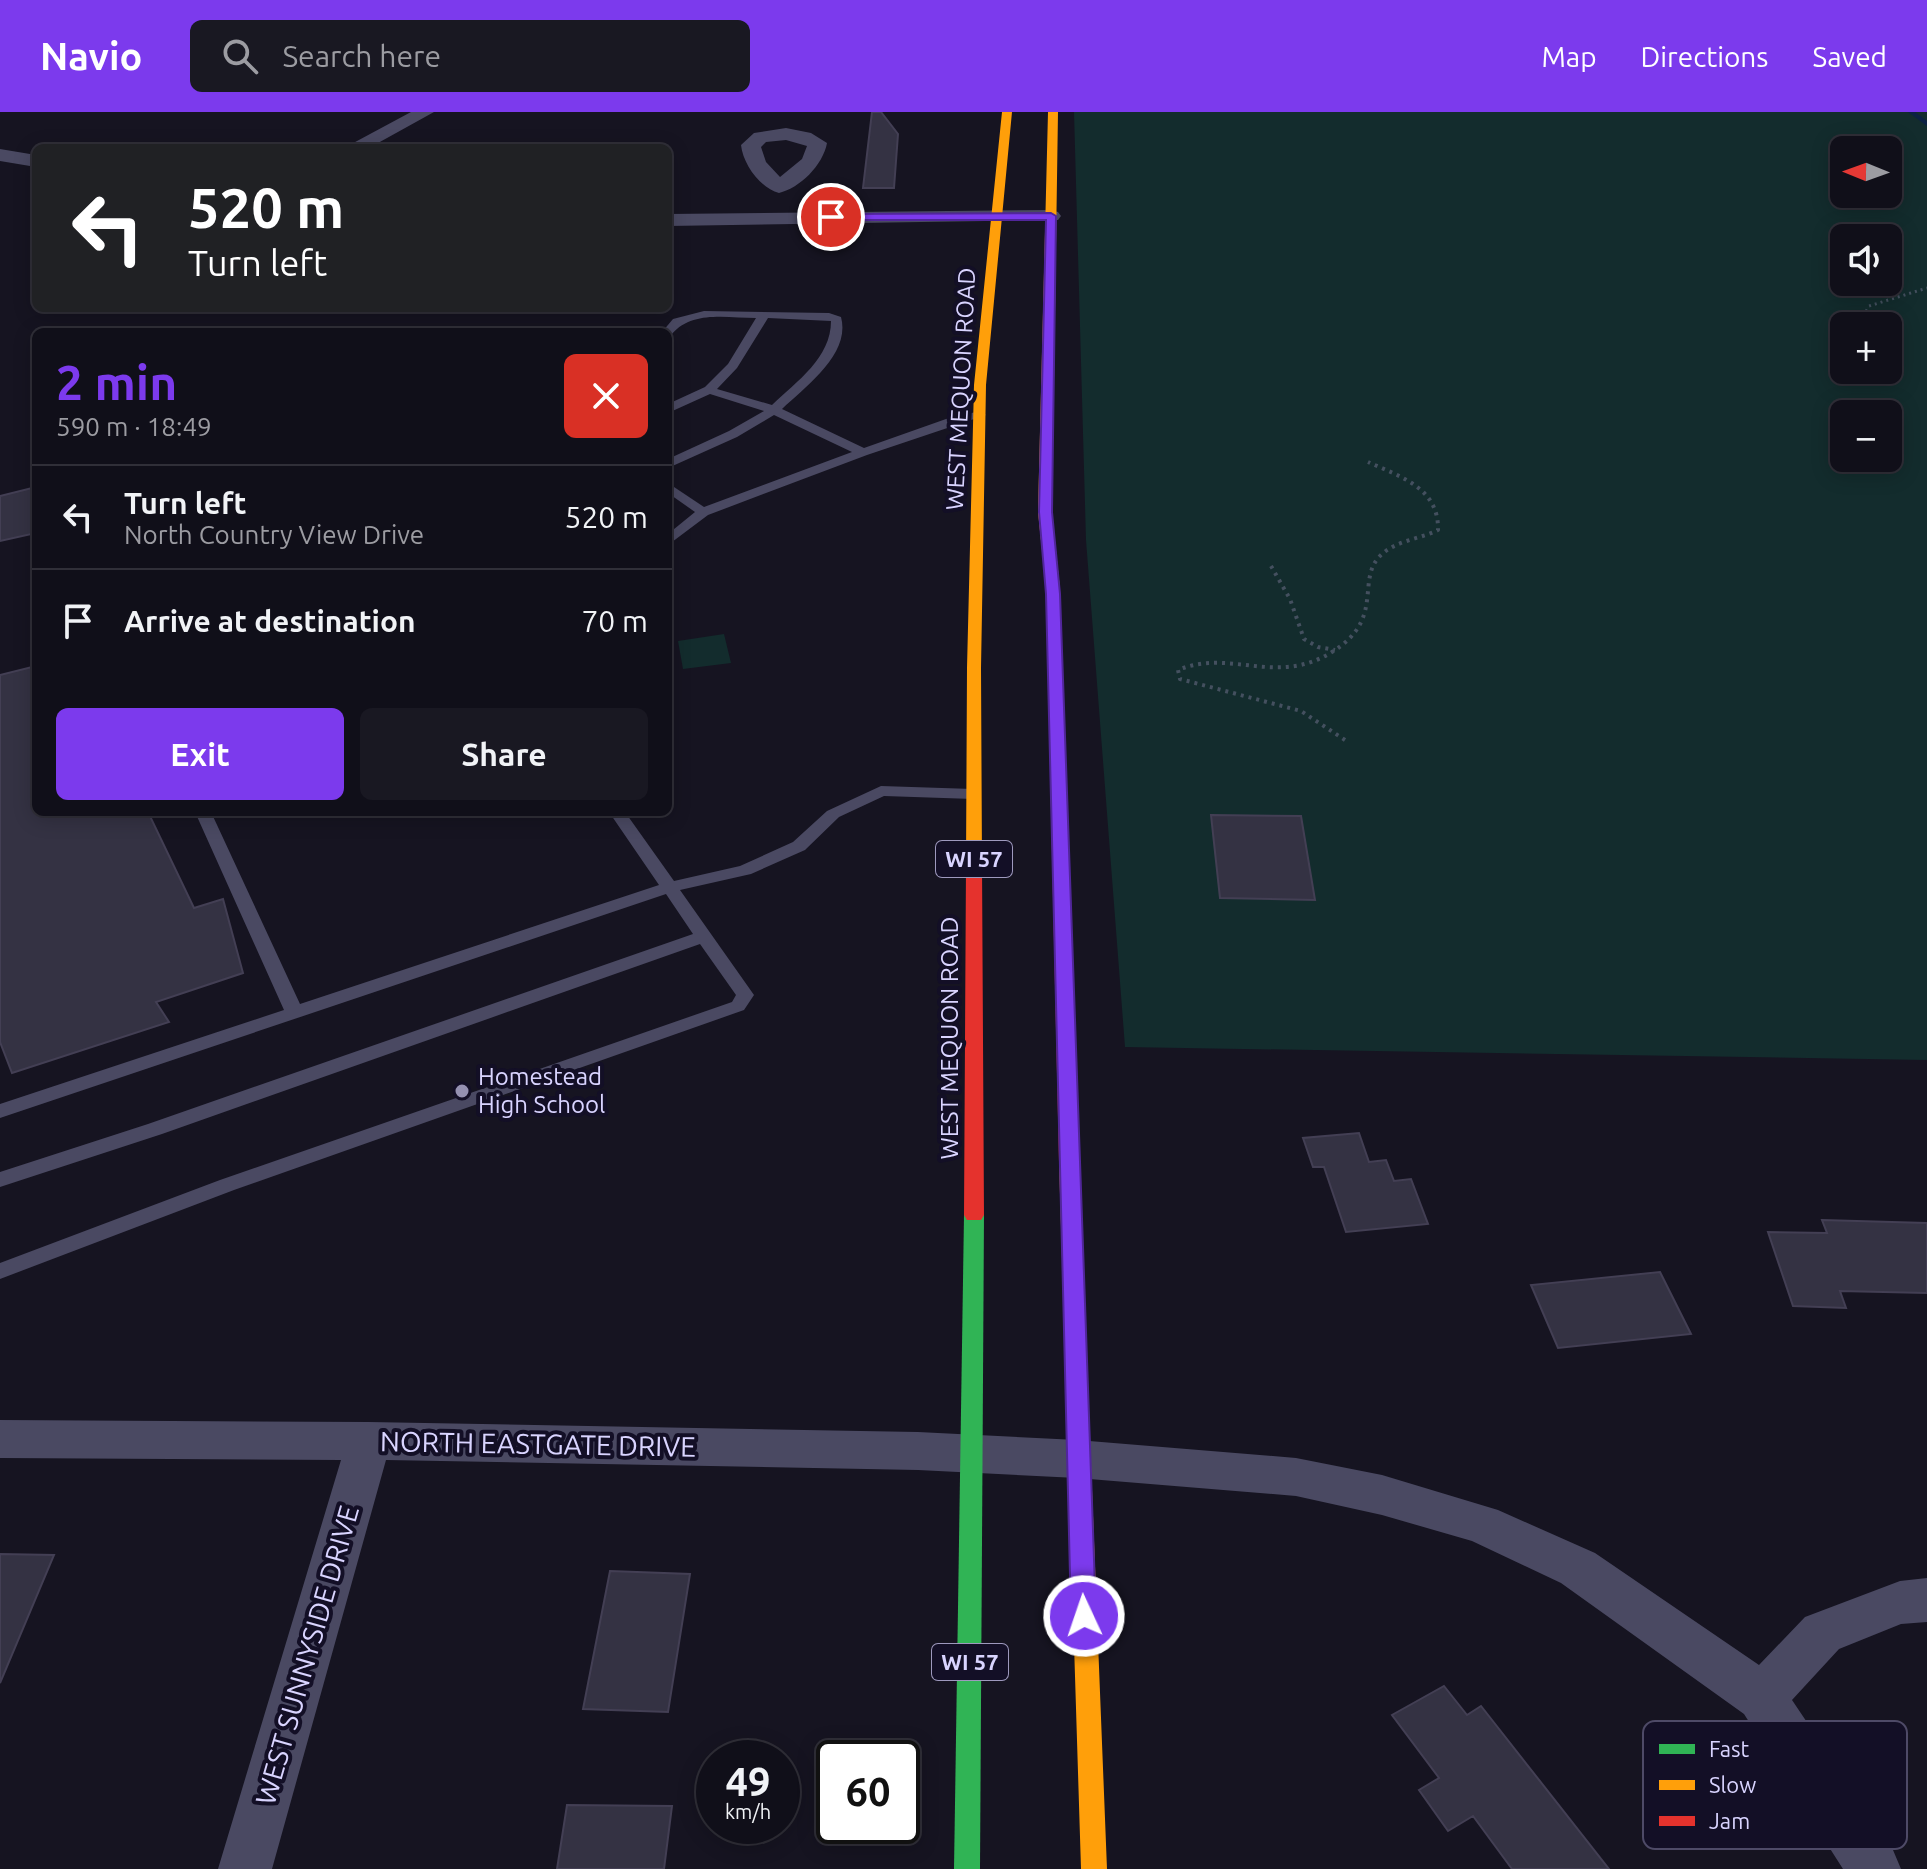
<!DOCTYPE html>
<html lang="en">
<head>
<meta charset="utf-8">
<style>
  :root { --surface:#100f19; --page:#191822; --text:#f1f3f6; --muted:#9c9ca2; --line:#302f38; --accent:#7c3aed }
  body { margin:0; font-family:Ubuntu,sans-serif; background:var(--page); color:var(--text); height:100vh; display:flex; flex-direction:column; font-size:30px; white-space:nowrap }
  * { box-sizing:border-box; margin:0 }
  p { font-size:26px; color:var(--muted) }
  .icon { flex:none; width:44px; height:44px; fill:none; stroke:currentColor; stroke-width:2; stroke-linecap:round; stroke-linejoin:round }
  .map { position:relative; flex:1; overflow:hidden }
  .details { position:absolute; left:32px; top:216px; width:640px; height:488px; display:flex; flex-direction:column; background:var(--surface); border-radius:12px; box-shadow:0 4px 20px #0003,0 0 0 2px var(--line) }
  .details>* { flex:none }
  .banner { position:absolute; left:32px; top:32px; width:640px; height:168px; border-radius:12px; box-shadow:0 4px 20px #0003,0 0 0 2px var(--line); background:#202124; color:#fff; overflow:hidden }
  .needle { width:52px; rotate:271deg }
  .buttons { position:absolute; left:1830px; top:24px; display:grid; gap:16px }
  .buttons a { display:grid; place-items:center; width:72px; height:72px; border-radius:12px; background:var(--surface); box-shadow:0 4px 20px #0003,0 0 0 2px var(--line); font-size:40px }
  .speed { position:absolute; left:696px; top:1628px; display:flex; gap:16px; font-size:40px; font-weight:700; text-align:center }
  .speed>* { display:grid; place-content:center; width:104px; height:104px; border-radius:50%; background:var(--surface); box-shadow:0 4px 20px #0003,0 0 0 2px var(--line); line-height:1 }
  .speed small { font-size:20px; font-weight:400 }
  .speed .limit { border:4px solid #111; border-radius:12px; background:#fff; color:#111 }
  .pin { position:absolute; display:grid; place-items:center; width:68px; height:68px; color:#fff; margin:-34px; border:4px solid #fff; border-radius:50%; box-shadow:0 2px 8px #0007 }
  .me { position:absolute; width:88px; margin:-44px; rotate:357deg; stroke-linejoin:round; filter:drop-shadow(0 0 6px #0008) }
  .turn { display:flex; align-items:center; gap:28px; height:168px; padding:0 24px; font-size:36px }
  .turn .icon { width:104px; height:104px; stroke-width:2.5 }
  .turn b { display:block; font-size:56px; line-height:68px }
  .round { display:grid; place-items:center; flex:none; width:84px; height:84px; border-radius:12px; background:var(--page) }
  .overview { display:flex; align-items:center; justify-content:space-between; height:136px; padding:0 24px }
  h1 { font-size:48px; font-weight:700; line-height:60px; color:var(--accent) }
  .cta { display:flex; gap:16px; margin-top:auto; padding:16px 24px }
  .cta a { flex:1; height:92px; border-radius:12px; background:var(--accent); color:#fff; font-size:32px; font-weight:700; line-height:92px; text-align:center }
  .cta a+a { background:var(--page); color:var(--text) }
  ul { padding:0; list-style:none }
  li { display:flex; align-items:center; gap:24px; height:104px; padding:0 24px; border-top:2px solid var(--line) }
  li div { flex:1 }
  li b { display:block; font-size:30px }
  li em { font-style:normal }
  header { display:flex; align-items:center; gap:48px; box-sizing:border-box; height:112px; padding:0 40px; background:var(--accent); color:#fff }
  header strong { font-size:38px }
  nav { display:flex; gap:44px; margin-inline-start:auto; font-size:28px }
  .search { width:560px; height:72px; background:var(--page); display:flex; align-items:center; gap:20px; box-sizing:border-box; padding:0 28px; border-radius:12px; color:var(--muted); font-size:30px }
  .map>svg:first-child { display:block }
</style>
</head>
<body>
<header>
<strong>Navio</strong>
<div class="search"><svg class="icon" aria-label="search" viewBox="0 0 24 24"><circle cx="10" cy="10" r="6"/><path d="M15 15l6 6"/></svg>Search here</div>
<nav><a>Map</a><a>Directions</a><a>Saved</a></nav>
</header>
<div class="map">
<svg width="1927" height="1757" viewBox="0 0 1927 1757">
  <rect width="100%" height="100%" fill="#161421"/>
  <path fill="#132c2d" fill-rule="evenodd" d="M1074,0h853v948l-802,-13 -39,-507zM1844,38h44v44h-44zM1844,126h44v44h-44zM1844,214h44v44h-44zM1844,302h44v44h-44z
    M724,522l7,29 -48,6 -5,-28z"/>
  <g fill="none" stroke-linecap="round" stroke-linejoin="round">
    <path fill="#0d2144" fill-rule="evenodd" d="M1908,0h7l12,9v5z"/>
  </g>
  <path fill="#343243" stroke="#433f54" stroke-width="2" d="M872,0h9l17,22 -4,54h-31z
    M36,375v46l-36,8v-45z
    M36,554v146h112l46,96 29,-9 20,74 -87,29 13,20 -157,51 -12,-31v-367z
    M1211,703l90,1 14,84 -95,-2z
    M1359,1021l10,29 17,-2 8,21 17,-2 17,45 -82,8 -22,-65h-11l-10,-29z
    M1822,1108l105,3v70l-87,-2 6,17 -53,-2 -25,-74 59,1z
    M1660,1160l31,62 -133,14 -27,-63z
    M0,1442l54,1 -54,128z
    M610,1459l80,3 -22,138 -85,-3z
    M1444,1574l23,29 14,-9 128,163h-97l-39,-53 -25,15 -29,-41 20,-12 -47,-63z
    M567,1693l105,1 -8,63h-107z"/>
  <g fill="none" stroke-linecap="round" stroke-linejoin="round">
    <path stroke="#44505f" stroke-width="3" stroke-dasharray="2 4" stroke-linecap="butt" d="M1870,214l-7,-9 6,-11 58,-18
      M1888,224l7,6 -5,14"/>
    <path stroke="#44505f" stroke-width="4" stroke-dasharray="3 5" stroke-linecap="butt" d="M1271,454l19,33 14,40 14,8 17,3
      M1345,628l-44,-29 -121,-32 -2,-9c53,-22 98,17 154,-18 55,-34 22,-73 50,-98 16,-14 38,-15 56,-24 1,-42 -37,-53 -70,-68"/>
    <path fill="#4a4962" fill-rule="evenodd" d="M704,199l125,2 12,4c10,37 -35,69 -59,92l82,39 82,-29 34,-8 6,4 -119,40 -159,60 -40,30v-11l27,-22 -27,-19v-10l36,24 148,-55 -78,-37 -37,22 -69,31v-9l61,-28 35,-20 -54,-17 -42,19v-9l37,-17 23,-23 28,-46c-28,0 -64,-8 -84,16l-10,-2 11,-13zM768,206l63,3c0,37 -34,60 -59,84l-55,-16 20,-21z
      M881,674l92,3 8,5 -8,5 -89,-3 -45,21 -34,33 -54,24 -71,16 74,105 -10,15 -510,180 -234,89v-16l220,-83 512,-178 4,-7 -36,-51 -538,190 -162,53v-15l148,-48 545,-190 -27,-40 -666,224v-14l284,-94 -89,-198h16l89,192 359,-119 -50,-73h16l49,69 66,-15 53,-24 34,-31z"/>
    <path fill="#4a4962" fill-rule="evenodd" d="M411,0h23l-65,36h-25z
      M786,16l25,5 16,10c-4,22 -27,45 -48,50 -19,-5 -36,-29 -38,-48l13,-12zM786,28l21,6 -5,13 -22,18 -14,-15 -5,-15 5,-5z
      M0,37l36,6v12l-36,-6z
      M1051,98l7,2 3,4 -3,4 -390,6v-12z
      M0,1308l369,2 549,10 159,8 219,18 86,17 116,35 97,43 164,112 46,-48 95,-36 27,-3v44l-26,2 -62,25 -47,51 101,150 8,19h-58l-99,-155 -183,-131 -89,-42 -90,-26 -86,-19 -219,-18 -159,-8 -532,-10 -114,409h-54l123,-409 -341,-2z"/>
    <path fill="#30b455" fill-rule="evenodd" d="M974,1095l7,3 3,5 -4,654h-26l10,-654 3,-5z"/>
    <path fill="#ff9f0a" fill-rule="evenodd" d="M1002,0h10l-26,273 -5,283 1,196 -8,5 -8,-5 1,-196 7,-283z
      M1048,0h10l-6,400 8,77 -7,4 -7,-4 -8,-77z
      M1069,1043l7,2 3,5 28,707h-26l-22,-707 3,-5z"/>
    <path fill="#e5322d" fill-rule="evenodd" d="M1053,473l7,4 19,573 -3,5h-14l-3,-5 -13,-573z
      M974,747l8,5 2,351 -3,5h-14l-3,-5 2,-351z"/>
  </g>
  <path fill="#7c3aed" stroke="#51269a" stroke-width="2" d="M1051,101l5,3 -4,296 8,82 36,1022 -4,8 -8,3 -9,-3 -4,-8 -25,-1022 -7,-82 7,-292h-215l-5,-3 5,-3z"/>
  <circle fill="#9591b1" stroke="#130f26" stroke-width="3" cx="462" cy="979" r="8"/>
  <g text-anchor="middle" stroke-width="8" stroke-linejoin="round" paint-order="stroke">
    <g fill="#130f26" stroke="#9e99be" stroke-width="2">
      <rect x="936" y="729" width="76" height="36" rx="6"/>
      <rect x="932" y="1532" width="76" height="36" rx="6"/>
    </g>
    <g font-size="22" font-weight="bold" fill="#d9d4ff">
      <text x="974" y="755">WI 57</text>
      <text x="970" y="1558">WI 57</text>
    </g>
    <g font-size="24" fill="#d9d4ff" stroke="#130f26">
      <text transform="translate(961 277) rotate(-87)" y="8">WEST MEQUON ROAD</text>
      <text transform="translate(950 926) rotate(-90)" y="8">WEST MEQUON ROAD</text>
    </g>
    <g font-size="24" fill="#d9d4ff" stroke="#130f26" text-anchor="start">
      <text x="478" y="973">Homestead<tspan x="478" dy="28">High School</tspan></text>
    </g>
    <g font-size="28" fill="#d9d4ff" stroke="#130f26">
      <text transform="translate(538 1332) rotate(1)" y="10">NORTH EASTGATE DRIVE</text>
      <text transform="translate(307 1543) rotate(-74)" y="10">WEST SUNNYSIDE DRIVE</text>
    </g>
  </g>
  <rect x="1643" y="1609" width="264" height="128" rx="12" fill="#130f26" stroke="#4e4a67" stroke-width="2"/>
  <rect x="1659" y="1632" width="36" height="10" fill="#30b455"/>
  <rect x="1659" y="1668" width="36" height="10" fill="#ff9f0a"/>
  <rect x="1659" y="1704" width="36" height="10" fill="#e5322d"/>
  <g font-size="22" fill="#d9d4ff">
    <text x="1709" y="1645">Fast</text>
    <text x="1709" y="1681">Slow</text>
    <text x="1709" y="1717">Jam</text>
  </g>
</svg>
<div class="buttons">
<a><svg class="needle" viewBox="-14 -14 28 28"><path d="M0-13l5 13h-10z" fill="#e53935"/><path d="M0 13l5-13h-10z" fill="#9c9ca2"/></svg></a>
<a><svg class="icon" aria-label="sound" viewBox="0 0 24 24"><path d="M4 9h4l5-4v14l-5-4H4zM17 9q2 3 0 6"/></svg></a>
<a>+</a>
<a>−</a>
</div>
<div class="speed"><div>49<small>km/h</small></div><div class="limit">60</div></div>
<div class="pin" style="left:831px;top:105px;background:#d93025"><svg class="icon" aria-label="arrive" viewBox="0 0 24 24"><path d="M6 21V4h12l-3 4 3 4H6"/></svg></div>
<svg class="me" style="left:1084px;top:1504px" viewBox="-20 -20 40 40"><circle r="17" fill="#7c3aed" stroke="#fff" stroke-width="3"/><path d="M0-11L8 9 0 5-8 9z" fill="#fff"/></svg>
<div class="banner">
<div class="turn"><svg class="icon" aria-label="left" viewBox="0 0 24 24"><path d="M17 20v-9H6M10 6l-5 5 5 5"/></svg><div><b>520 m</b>Turn left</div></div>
</div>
<section class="details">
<div class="overview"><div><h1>2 min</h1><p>590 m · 18:49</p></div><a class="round" style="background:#d93025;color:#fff"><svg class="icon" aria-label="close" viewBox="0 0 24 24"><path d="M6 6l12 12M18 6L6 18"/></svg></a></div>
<ul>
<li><svg class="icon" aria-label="left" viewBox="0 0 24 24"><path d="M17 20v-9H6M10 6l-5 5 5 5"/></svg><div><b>Turn left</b><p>North Country View Drive</p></div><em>520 m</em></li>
<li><svg class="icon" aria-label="arrive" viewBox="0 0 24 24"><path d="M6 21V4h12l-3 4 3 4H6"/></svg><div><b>Arrive at destination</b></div><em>70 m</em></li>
</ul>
<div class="cta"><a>Exit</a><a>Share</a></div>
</section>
</div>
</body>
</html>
